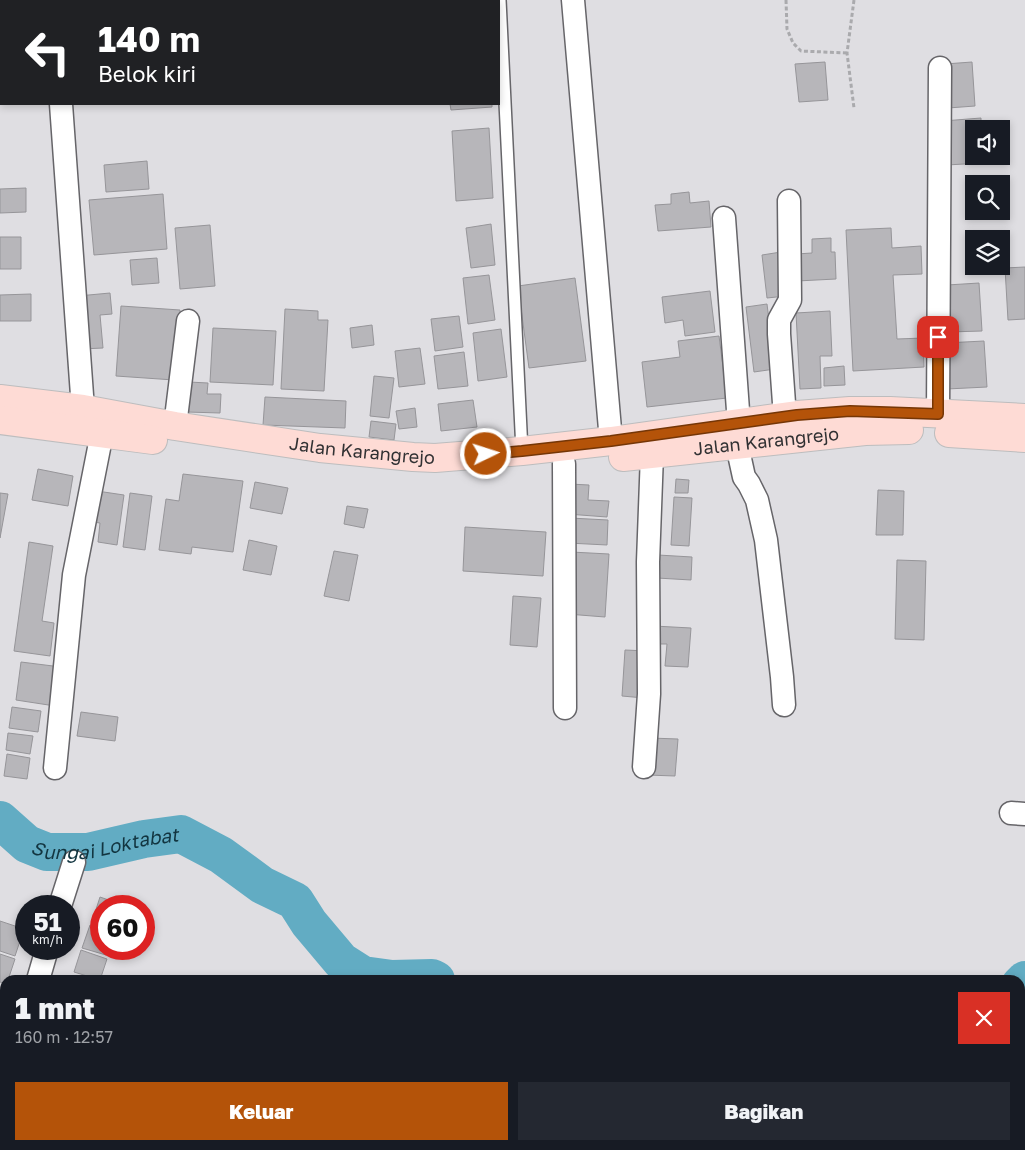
<!DOCTYPE html>
<html lang="id">
<head>
<meta charset="utf-8">
<style>
  :root { --surface:#171b24; --page:#242831; --text:#f1f3f6; --muted:#9ea1a6; --accent:#b45309 }
  body { margin:0; font-family:"Golos Text",sans-serif; background:var(--page); color:var(--text); height:100vh; display:flex; flex-direction:column; font-size:19px; white-space:nowrap }
  * { box-sizing:border-box; margin:0 }
  p { font-size:16px; color:var(--muted) }
  .icon { flex:none; width:28px; height:28px; fill:none; stroke:currentColor; stroke-width:2; stroke-linecap:round; stroke-linejoin:round }
  .map { position:relative; flex:1; overflow:hidden }
  .drawer { position:absolute; left:0px; top:975px; width:1025px; height:175px; display:flex; flex-direction:column; background:var(--surface); border-radius:15px 15px 0 0; box-shadow:0 2px 8px #0003 }
  .drawer>* { flex:none }
  .guide { position:absolute; left:0px; top:0px; width:500px; height:105px; box-shadow:0 2px 8px #0003; background:#202124; color:#fff; overflow:hidden }
  .fabs { position:absolute; left:965px; top:120px; display:grid; gap:10px }
  .fabs a { display:grid; place-items:center; width:45px; height:45px; border-radius:0px; background:var(--surface); box-shadow:0 2px 8px #0003; font-size:25px }
  .speed { position:absolute; left:15px; top:895px; display:flex; gap:10px; font-size:25px; font-weight:700; text-align:center }
  .speed>* { display:grid; place-content:center; width:65px; height:65px; border-radius:50%; background:var(--surface); box-shadow:0 2px 8px #0003; line-height:1 }
  .speed small { font-size:12px; font-weight:400 }
  .speed .limit { border:8px solid #d22; background:#fff; color:#111 }
  .pin { position:absolute; display:grid; place-items:center; width:42px; height:42px; color:#fff; margin:-21px; border-radius:10px; box-shadow:0 2px 8px #0006 }
  .me { position:absolute; width:55px; margin:-28px; rotate:86deg; stroke-linejoin:round; filter:drop-shadow(0 0 4px #0008) }
  .turn { display:flex; align-items:center; gap:18px; height:105px; padding:0 15px; font-size:22px }
  .turn .icon { width:65px; height:65px; stroke-width:2.5 }
  .turn b { display:block; font-size:35px; line-height:42px }
  .round { display:grid; place-items:center; flex:none; width:52px; height:52px; border-radius:0px; background:var(--page) }
  .summary { display:flex; align-items:center; justify-content:space-between; height:85px; padding:0 15px }
  h1 { font-size:30px; font-weight:800; line-height:38px }
  .button { display:flex; gap:10px; margin-top:auto; padding:10px 15px }
  .button a { flex:1; height:58px; border-radius:0px; background:var(--accent); color:#fff; font-size:20px; font-weight:800; line-height:58px; text-align:center }
  .button a+a { background:var(--page); color:var(--text) }
  .map>svg:first-child { display:block }
</style>
</head>
<body>
<div class="map">
<svg width="1025" height="1150" viewBox="0 0 1025 1150">
  <rect width="100%" height="100%" fill="#dfdee2"/>
  <g fill="none" stroke-linecap="round" stroke-linejoin="round">
    <g stroke="#62acc3" stroke-width="38">
      <path id="s1" d="M0,820l27,24 20,8h41l56,-13 37,-5 40,21 41,30 33,16 14,22 32,38 22,14 29,4 40,-1 4,2"/>
      <path d="M1020,985l5,-5"/>
      <path d="M690,1145l11,5"/>
      <path d="M875,1150l13,-5"/>
    </g>
  </g>
  <path fill="#b7b6ba" stroke="#969599" d="M76,0h64l-19,1h-45z
    M444,0h41v1h-41z
    M825,62l3,38 -29,2 -4,-38z
    M972,62l3,44 -27,2 -3,-44z
    M450,104h42v3l-41,3z
    M981,118v11h-7v27h9v7l-37,2 -3,-44z
    M489,128l4,70 -37,3 -4,-70z
    M147,161l2,28 -43,3 -2,-27z
    M26,188v24l-26,1v-24z
    M689,192l1,11 19,-2 2,26 -53,4 -3,-26 16,-1v-10z
    M163,194l4,55 -73,6 -5,-55z
    M491,224l4,41 -24,3 -5,-40z
    M210,225l5,61 -35,3 -5,-61z
    M891,228l1,20 29,-2 1,28 -29,1 4,64 26,-1 1,29 -71,4 -7,-141z
    M0,237h21v32h-21z
    M831,238v14h4l1,27 -39,2 -1,-27 16,-1v-14z
    M781,252l5,44 -19,2 -5,-43z
    M157,258l2,25 -27,2 -2,-25z
    M1025,267v52l-17,1 -3,-52z
    M489,275l6,45 -27,4 -5,-46z
    M575,278l11,83 -57,7 -11,-82z
    M979,283l3,48 -33,1 -2,-47z
    M710,291l5,41 -30,4 -2,-16 -18,3 -3,-26z
    M110,293l2,21 -12,1 3,33 -21,1 -4,-53z
    M31,294v27h-31v-26z
    M767,304l8,65 -21,3 -8,-65z
    M121,306l59,4 -6,70 -58,-4z
    M285,309l33,2v9h10l-4,71 -43,-2z
    M830,311l2,45h-12l1,32 -21,1 -4,-76z
    M459,316l4,31 -28,4 -4,-32z
    M372,325l2,20 -22,3 -2,-20z
    M213,328l63,3 -3,54 -63,-3z
    M501,329l6,48 -29,4 -5,-48z
    M719,336l8,62 -80,9 -5,-45 38,-5 -2,-16z
    M984,341l3,46 -40,2 -2,-46z
    M420,348l5,36 -26,3 -4,-36z
    M464,352l4,34 -30,3 -4,-33z
    M844,366l1,19 -21,1v-18z
    M374,376l20,2 -5,40 -19,-2z
    M189,382l19,1 -1,11h14l-1,19 -33,-1z
    M265,397l81,4 -1,27 -82,-3z
    M473,400l4,27 -36,4 -3,-27z
    M415,408l2,19 -18,2 -3,-18z
    M371,421l25,3 -2,16 -25,-3z
    M38,469l35,7 -5,30 -36,-6z
    M183,474l60,7 -10,71 -41,-5 -1,7 -32,-4 7,-51 13,2z
    M676,479l13,1 -1,13h-13z
    M255,482l33,6 -6,26 -32,-6z
    M569,484l20,1 -1,15 21,1 -2,16 -40,-3z
    M878,490l26,1 -1,44h-27z
    M97,491l27,4 -7,50 -19,-3 2,-19 -7,-1z
    M0,493l8,1 -8,44z
    M130,493l22,3 -7,54 -22,-3z
    M674,497l18,1 -3,48 -18,-1z
    M347,506l21,3 -4,19 -20,-4z
    M570,518l38,2 -1,25 -39,-2z
    M465,527l81,5 -3,44 -80,-5z
    M249,540l28,6 -6,29 -28,-5z
    M29,542l24,4 -11,75 12,2 -4,33 -36,-5z
    M334,551l24,4 -9,46 -25,-5z
    M571,552l38,2 -4,63 -38,-3z
    M658,555l34,2 -1,23 -34,-2z
    M897,560l29,1 -2,79 -29,-1z
    M513,596l28,2 -4,49 -27,-2z
    M654,626l37,2 -3,39 -23,-1 2,-22h-15z
    M625,650l22,1 -3,47 -22,-2z
    M21,662l40,5 -6,39 -39,-6z
    M12,707l29,4 -3,21 -29,-4z
    M81,712l37,5 -3,24 -38,-5z
    M8,733l25,3 -3,18 -24,-4z
    M650,738l28,1 -3,37 -28,-1z
    M7,754l23,4 -3,21 -23,-3z
    M100,897l23,8 -1,1h-21v19l-9,-3z
    M0,921l24,8 -9,27 -15,-5z
    M90,925l11,3v21h7l-2,6 -24,-7z
    M81,950l26,9 -7,21 -26,-8z
    M0,954l15,5 -7,21h-3v4l-5,-2z
    M9,1145h23l3,2 -1,3h-28z
    M266,1145h21l-2,5h-21z
    M408,1145h33l-2,5h-34z
    M464,1145h49l-3,5h-37z"/>
  <g fill="none" stroke-linecap="round" stroke-linejoin="round">
    <g stroke="#666569" stroke-width="14">
      <path id="service" d="M500,0l22,451"/>
    </g>
    <g stroke="#666569" stroke-width="25">
      <path id="minor" d="M53,0v1
        M573,0l38,441
        M61,104l22,305
        M724,218l15,206
        M938,414l2,-346
        M785,417l-6,-83v-14l11,-20 -1,-99
        M175,426l13,-105
        M737,445l7,32 5,7 8,16 9,40 16,137 2,28
        M564,464l1,244
        M644,767l5,-73 -1,-132 4,-108
        M55,768l19,-193 28,-142
        M1011,813l14,1
        M60,906l14,-44
        M38,980l9,-31
        M0,1103l5,-17
        M110,1145l14,5"/>
    </g>
    <g stroke="#bdbdbe" stroke-width="30">
      <g id="primary">
        <path id="s2" d="M0,399l83,10 92,17 145,22 93,9 22,1 87,-7 89,-10 186,-26 53,-4h40l135,7"/>
        <path d="M0,420l153,20"/>
        <path d="M949,433l76,5"/>
        <path id="s3" d="M623,457l242,-26 44,-1"/>
      </g>
    </g>
    <path stroke="#aaaaad" stroke-width="3" stroke-dasharray="4 2.5" stroke-linecap="butt" d="M786,0l1,29 6,14 8,8 46,2
      M854,0l-7,53 7,55"/>
    <use href="#service" stroke="#fff" stroke-width="11"/>
    <use href="#minor" stroke="#fff" stroke-width="22"/>
    <use href="#primary" stroke="#fedbd5" stroke-width="28"/>
  </g>
  <g fill="none" stroke-linecap="round" stroke-linejoin="round">
    <g stroke="#753606" stroke-width="12">
      <path id="route" d="M486,454l36,-3 89,-10 186,-26 53,-4 88,3v-77"/>
    </g>
    <use href="#route" stroke="#b45309" stroke-width="9"/>
  </g>
  <g text-anchor="middle" stroke-width="4" stroke-linejoin="round" paint-order="stroke">
    <g font-size="18" fill="#313133" stroke="#fff">
      <text dy="6" stroke="none"><textPath href="#s3" startOffset="144">Jalan Karangrejo</textPath></text>
      <text dy="6" stroke="none"><textPath href="#s2" startOffset="366">Jalan Karangrejo</textPath></text>
    </g>
    <g font-size="19" font-style="italic" fill="#123540" stroke="#fff">
      <text dy="7" stroke="none"><textPath href="#s1" startOffset="116">Sungai Loktabat</textPath></text>
    </g>
  </g>
</svg>
<div class="fabs">
<a><svg class="icon" aria-label="sound" viewBox="0 0 24 24"><path d="M4 9h4l5-4v14l-5-4H4zM17 9q2 3 0 6"/></svg></a>
<a><svg class="icon" aria-label="search" viewBox="0 0 24 24"><circle cx="10" cy="10" r="6"/><path d="M15 15l6 6"/></svg></a>
<a><svg class="icon" aria-label="layers" viewBox="0 0 24 24"><path d="M12 4l9 5-9 5-9-5zM3 14l9 5 9-5"/></svg></a>
</div>
<div class="speed"><div>51<small>km/h</small></div><div class="limit">60</div></div>
<div class="pin" style="left:938px;top:337px;background:#d93025"><svg class="icon" aria-label="arrive" viewBox="0 0 24 24"><path d="M6 21V4h12l-3 4 3 4H6"/></svg></div>
<svg class="me" style="left:486px;top:454px" viewBox="-20 -20 40 40"><circle r="17" fill="#b45309" stroke="#fff" stroke-width="3"/><path d="M0-11L8 9 0 5-8 9z" fill="#fff"/></svg>
<div class="guide">
<div class="turn"><svg class="icon" aria-label="left" viewBox="0 0 24 24"><path d="M17 20v-9H6M10 6l-5 5 5 5"/></svg><div><b>140 m</b>Belok kiri</div></div>
</div>
<section class="drawer">
<div class="summary"><div><h1>1 mnt</h1><p>160 m · 12:57</p></div><a class="round" style="background:#d93025;color:#fff"><svg class="icon" aria-label="close" viewBox="0 0 24 24"><path d="M6 6l12 12M18 6L6 18"/></svg></a></div>
<div class="button"><a>Keluar</a><a>Bagikan</a></div>
</section>
</div>
</body>
</html>
